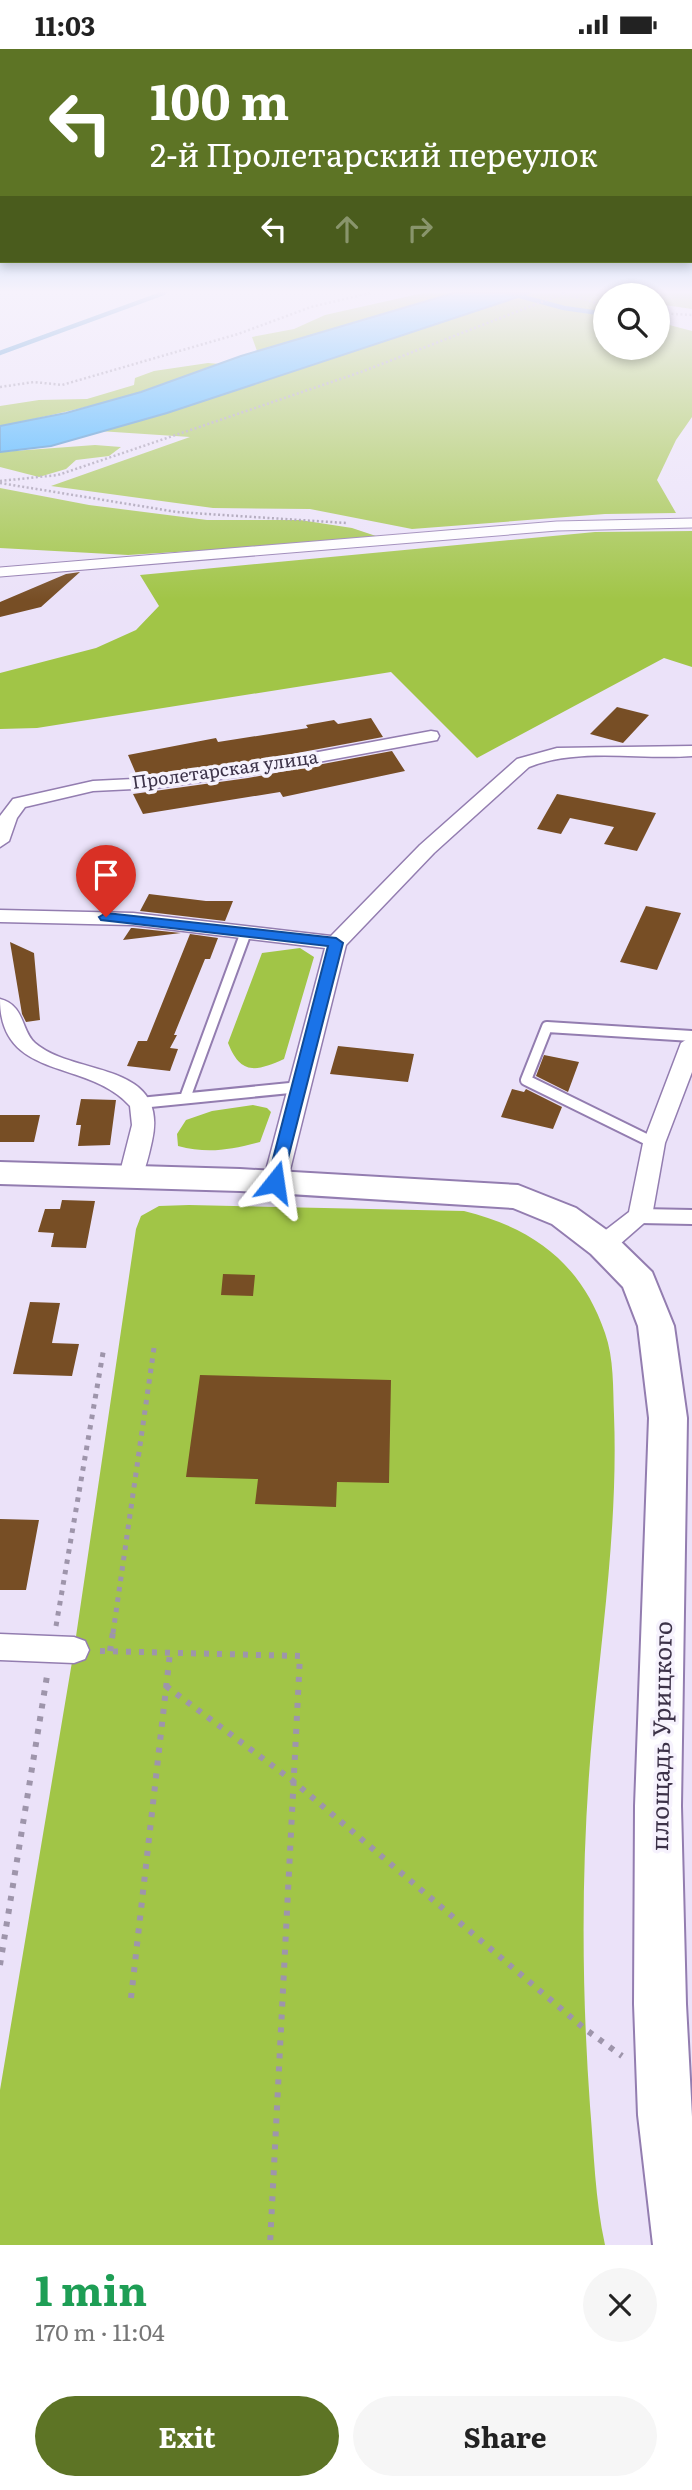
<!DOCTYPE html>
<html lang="en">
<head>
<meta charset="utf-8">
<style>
  :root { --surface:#fff; --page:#f6f6f6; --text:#222; --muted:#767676; --accent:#5d7425 }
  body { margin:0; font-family:Literata,serif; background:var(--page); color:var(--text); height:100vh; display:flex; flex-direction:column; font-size:26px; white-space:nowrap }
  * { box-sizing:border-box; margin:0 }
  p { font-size:23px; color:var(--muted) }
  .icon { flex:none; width:38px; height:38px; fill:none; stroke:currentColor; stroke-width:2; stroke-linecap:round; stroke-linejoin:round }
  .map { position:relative; height:2196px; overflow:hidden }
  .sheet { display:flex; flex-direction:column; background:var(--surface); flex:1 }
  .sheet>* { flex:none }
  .hud { position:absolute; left:0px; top:0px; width:693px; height:214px; box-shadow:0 4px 10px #0003; background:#5d7425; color:#fff; overflow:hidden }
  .tools { position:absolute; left:593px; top:234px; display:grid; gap:14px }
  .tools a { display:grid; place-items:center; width:77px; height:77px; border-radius:50%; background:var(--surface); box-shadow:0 4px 10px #0003; font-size:35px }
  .pin { position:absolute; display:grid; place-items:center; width:60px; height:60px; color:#fff; margin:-72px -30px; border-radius:50% 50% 50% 0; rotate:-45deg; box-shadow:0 0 7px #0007 }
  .pin .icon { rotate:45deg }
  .me { position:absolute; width:77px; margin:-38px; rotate:15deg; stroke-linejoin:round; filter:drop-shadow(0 0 5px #0008) }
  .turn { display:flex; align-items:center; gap:24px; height:147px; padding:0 35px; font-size:32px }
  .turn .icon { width:91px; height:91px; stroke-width:2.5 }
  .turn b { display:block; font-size:49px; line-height:60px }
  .lanes { display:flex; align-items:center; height:66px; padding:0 35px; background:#0003; justify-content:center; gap:35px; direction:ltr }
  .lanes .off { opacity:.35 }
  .round { display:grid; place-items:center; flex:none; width:74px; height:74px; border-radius:37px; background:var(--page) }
  .headline { display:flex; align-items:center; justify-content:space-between; height:119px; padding:0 35px }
  h1 { font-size:42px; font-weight:700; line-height:52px; color:#1e9e55 }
  .action { display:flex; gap:14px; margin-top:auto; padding:14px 35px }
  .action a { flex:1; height:80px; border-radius:42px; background:var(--accent); color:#fff; font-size:28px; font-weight:700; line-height:80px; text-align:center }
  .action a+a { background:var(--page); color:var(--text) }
  .status { display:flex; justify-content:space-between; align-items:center; height:49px; padding:0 35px; background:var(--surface); direction:ltr }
  .status svg { height:19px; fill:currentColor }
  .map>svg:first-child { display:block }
</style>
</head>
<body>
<div class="status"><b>11:03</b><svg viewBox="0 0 49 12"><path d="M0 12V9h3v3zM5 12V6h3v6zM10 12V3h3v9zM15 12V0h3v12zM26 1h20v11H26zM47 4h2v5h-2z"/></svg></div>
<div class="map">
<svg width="692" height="2196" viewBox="0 0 692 2196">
  <rect width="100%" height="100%" fill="#ebe2f9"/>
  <path fill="#a1c547" d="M423,244h31l-197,58 -5,-14 42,-8 31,-14z
    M530,244h162v16l-34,-5v-8h-52v52h52v-26l34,9v86l-16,23 -19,40 19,33 -71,1 -193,15 -102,-20 -97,-1 -162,-22 139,-49 -91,-6 68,-18z
    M208,314l12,1c-72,29 -145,47 -220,62v-20l39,-6 48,-1 47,-14 1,-7 19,-7z
    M95,396l26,2 -12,9 -33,4 -10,9 -27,8 -39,-10v-15z
    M0,439l89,17 118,15h93l52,8 33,11 -257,16 -128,-7z
    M692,482v136l-28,-9 -187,100 -86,-86 -354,56 -37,1v-56l96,-25 40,-18 23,-24 -19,-31 455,-43z
    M300,899l14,9 -30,102c-27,12 -43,17 -56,-16l34,-90z
    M253,1056l14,3 4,4 -11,30c-29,8 -53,12 -82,4l-1,-12 9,-14 26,-9z
    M189,1156l275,6c69,17 117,52 141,122 9,25 8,56 9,82 4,104 -11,209 -21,312 -12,125 -12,254 -3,379 4,47 5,93 15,139h-605v-155l74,-440 62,-421 5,-13 18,-10z"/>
  <path fill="#2facff" stroke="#3387c8" stroke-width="2" d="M454,244h76l-363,120 -116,33 -51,6v-26l66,-13 75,-21 100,-36z"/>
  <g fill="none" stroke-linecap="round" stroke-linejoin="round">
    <path stroke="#3387c8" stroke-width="4.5" d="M508,244l56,15 42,6
      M0,304l164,-60"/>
  </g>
  <path fill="#774e25" d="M80,523l-39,35 -41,10v-15l66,-28z
    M617,658l32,8 -26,28 -33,-9z
    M371,669l12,19 -135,25 -111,14 -9,-21 88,-17 2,4 90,-14 -2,-3 28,-5 4,4z
    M392,702l13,20 -122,26 -3,-5 -137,22 -10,-20 115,-16z
    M557,745l99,19 -19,38 -33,-7 10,-17 -44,-9 -9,16 -24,-5z
    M149,845l57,7h27l-8,20 -85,-10z
    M646,857l35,7 -24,57 -37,-8z
    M131,879h2l48,5 -58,7z
    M190,885l28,4 -8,21h-5l-31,76h3l-7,13 8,1 -8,22 -43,-5 11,-25h9z
    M10,893l24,11 6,67 -14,2 -4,-8z
    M338,997l76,8 -6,28 -78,-8z
    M544,1006l35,7 -11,30 -32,-16z
    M512,1040l12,3 2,-3 36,18 -9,22 -52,-12z
    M81,1050l35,1 -6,45 -32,1 3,-21h-5z
    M0,1066h40l-6,27h-34z
    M62,1151l33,1 -9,47 -35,-1 3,-14 -16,-1 7,-23h15z
    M223,1225l32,1 -2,21 -32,-1z
    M30,1253l30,1 -8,40 27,1 -7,32 -59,-2z
    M200,1326l191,5 -2,103 -52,-1 -1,25 -81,-3 3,-25 -72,-2z
    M0,1470l39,1 -13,70h-26z"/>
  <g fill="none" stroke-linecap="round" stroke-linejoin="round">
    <g stroke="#937db0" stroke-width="11">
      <path id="service-far2" d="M0,523l557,-46 135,-3"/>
    </g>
    <g stroke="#937db0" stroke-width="14">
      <path id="service-far1" d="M185,1049l61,-166
        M140,1054l160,-16
        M654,1094l-128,-63 21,-53 145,9"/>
    </g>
    <g stroke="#937db0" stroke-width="18">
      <path id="service" d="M640,1167l52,1"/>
    </g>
    <g stroke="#937db0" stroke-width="3">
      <path id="minor" d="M431,682l6,1 2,4 -2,4 -189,35 -94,13 -61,3 -68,16 -8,11 -8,23 -9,6v-31l13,-17 80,-18 61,-3 94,-13z
        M692,697v10c-53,4 -113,-9 -163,11l-95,86 -88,92 -59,237 -4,6h-16l-4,-6 62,-234 -192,-23 -133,-3v-12l133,3 198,23 89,-91 97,-86 40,-11z
        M0,950c25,6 21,32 35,44 39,34 135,17 117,98 -3,13 -6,29 -13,40h-16l-4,-5 13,-51 -2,-19c-42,-48 -130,-24 -130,-107z
        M692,987v36l-27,71 -13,73 -40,35 -9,2 -9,-2 -3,-6 3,-6 35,-27 14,-69 38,-100z
        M0,1585l74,3 11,4 4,9 -4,9 -11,4 -74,-3z"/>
    </g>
    <g stroke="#937db0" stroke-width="4">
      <path id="secondary" d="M0,1113l240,7 278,16 58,23 39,28 37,36 22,54 13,92 -6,388 5,198 6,113v128h-39l-15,-130 -4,-111 1,-198 14,-388 -11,-92 -15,-39 -32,-33 -39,-30 -39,-16 -273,-17 -240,-7z"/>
    </g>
    <path stroke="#9e95ab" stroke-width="2.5" stroke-dasharray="2 2.5" stroke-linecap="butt" d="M563,244l43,13
      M658,264l34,2
      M0,338l34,-5 28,3 176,-51 73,-27 59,-14
      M0,432l58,-6 303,-103 204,-79
      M0,434l177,29 169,11"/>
    <path stroke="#9e95ab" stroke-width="5" stroke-dasharray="4.5 6" stroke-linecap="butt" d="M56,1577l48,-279
      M113,1584l41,-285"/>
    <path stroke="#9e95ab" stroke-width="6" stroke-dasharray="5 8" stroke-linecap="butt" d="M100,1602l200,5 -30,589
      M110,1602l3,-19
      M166,1637l127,95 292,248 37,27
      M0,1916l47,-289
      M131,1949l39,-345"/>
    <use href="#service-far2" stroke="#fff" stroke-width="9"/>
    <use href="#service-far1" stroke="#fff" stroke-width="10"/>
    <use href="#service" stroke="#fff" stroke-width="14"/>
    <use href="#minor" fill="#fff" fill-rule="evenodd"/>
    <use href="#secondary" fill="#fff" fill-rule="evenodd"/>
  </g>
  <linearGradient id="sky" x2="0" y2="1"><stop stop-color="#5eb1f1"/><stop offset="0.44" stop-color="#f6f2fc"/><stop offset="1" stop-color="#f6f2fc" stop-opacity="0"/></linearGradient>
  <rect width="692" height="551" fill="url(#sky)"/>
  <path fill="#1a73e8" stroke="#114b97" stroke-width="2" d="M106,864l230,25 7,5 -62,243h-11l-3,-4 61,-236 -227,-26 -2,-3z"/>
  <g text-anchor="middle" stroke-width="7" stroke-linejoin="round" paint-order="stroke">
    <g font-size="18" fill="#3c3248" stroke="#f6f2fd">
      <text transform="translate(225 721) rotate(-8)" y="6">Пролетарская улица</text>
    </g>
    <g font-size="24" fill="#3c3248" stroke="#f6f2fd">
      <text transform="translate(662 1687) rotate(-89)" y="8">площадь Урицкого</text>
    </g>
  </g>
</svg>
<div class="tools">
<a><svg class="icon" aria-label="search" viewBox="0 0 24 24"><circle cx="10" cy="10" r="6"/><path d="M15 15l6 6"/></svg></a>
</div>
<div class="pin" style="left:106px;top:868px;background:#d93025"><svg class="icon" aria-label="arrive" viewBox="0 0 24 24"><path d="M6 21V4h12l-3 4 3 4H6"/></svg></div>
<svg class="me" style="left:275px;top:1133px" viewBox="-20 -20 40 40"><path d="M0-17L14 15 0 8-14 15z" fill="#1a73e8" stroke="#fff" stroke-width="4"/></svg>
<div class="hud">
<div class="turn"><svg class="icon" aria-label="left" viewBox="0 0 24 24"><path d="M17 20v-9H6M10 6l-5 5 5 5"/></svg><div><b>100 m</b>2-й Пролетарский переулок</div></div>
<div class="lanes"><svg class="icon" aria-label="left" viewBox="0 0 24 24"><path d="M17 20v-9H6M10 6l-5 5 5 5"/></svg><svg class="icon off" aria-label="ahead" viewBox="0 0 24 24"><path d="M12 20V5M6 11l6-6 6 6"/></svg><svg class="icon off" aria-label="right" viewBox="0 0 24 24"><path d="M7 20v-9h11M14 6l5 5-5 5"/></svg></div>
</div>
</div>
<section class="sheet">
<div class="headline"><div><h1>1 min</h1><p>170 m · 11:04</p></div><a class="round"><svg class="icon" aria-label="close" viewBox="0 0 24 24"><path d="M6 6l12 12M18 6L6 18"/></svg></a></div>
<div class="action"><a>Exit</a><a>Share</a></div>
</section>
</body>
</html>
